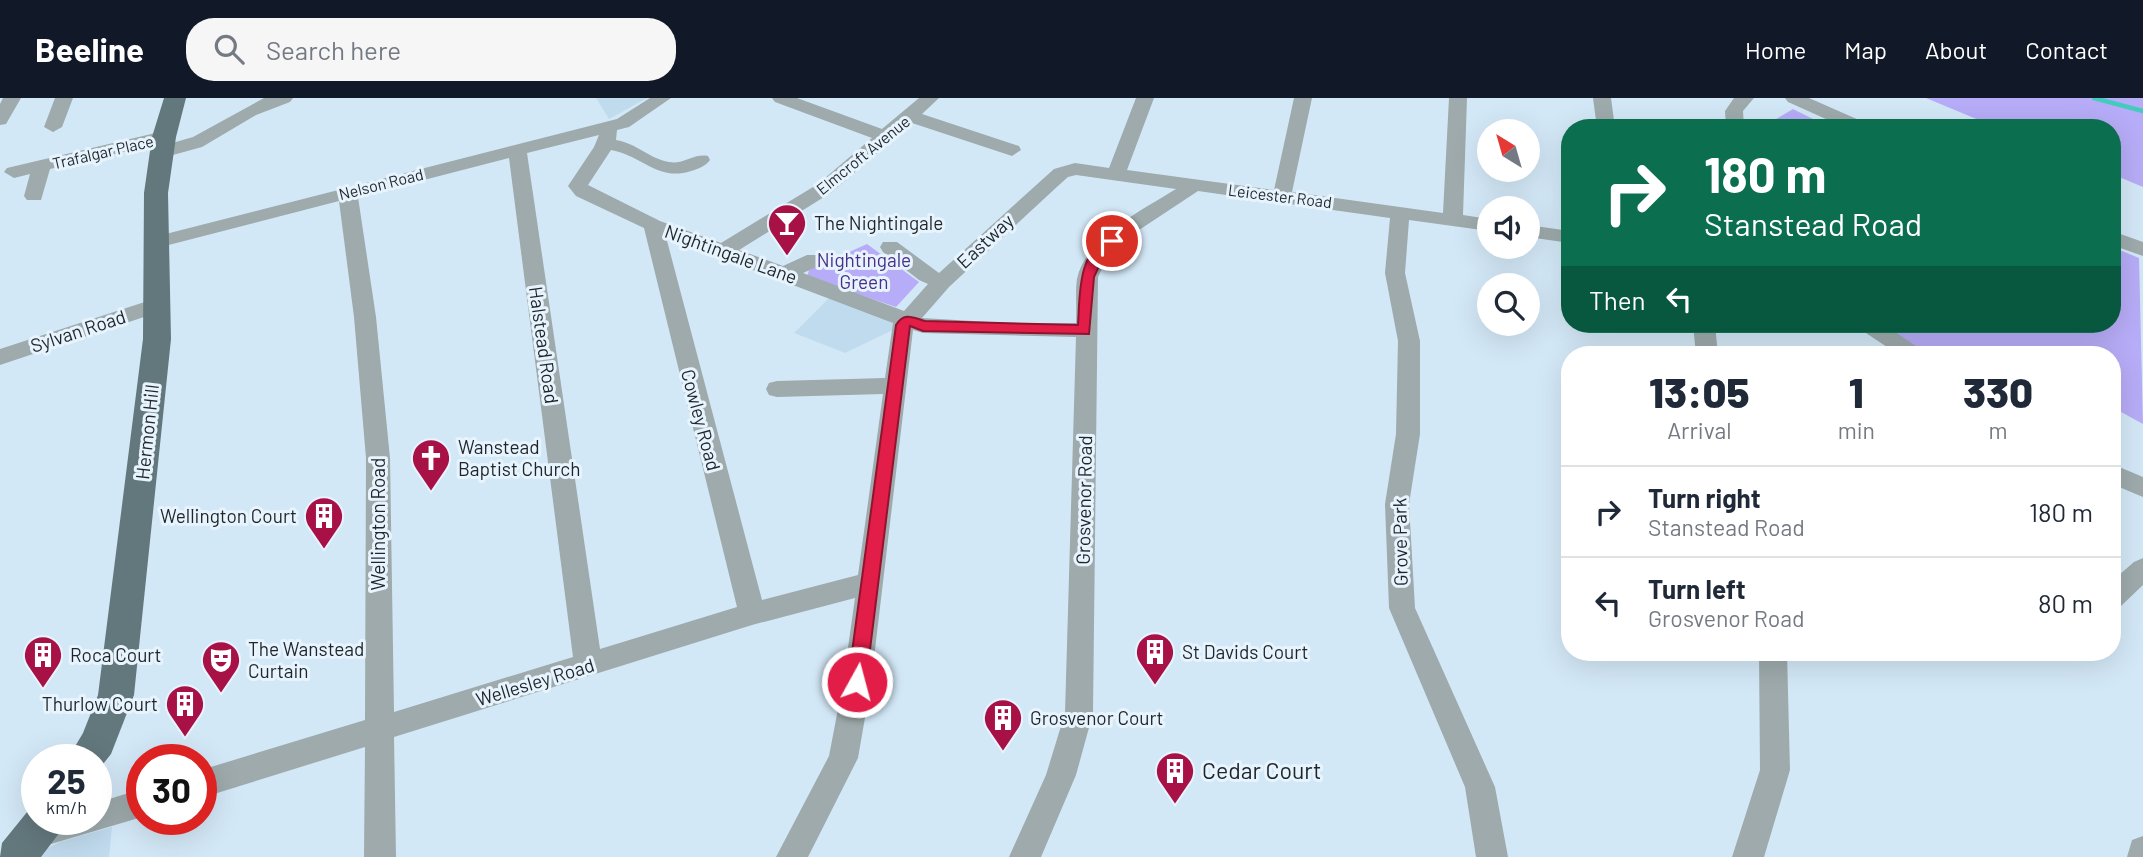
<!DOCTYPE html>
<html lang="en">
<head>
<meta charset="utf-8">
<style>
  :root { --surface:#fff; --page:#f6f6f7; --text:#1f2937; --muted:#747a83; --line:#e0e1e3; --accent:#111827 }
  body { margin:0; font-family:Barlow,sans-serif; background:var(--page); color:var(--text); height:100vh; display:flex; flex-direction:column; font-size:26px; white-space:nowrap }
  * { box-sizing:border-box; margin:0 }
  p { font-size:23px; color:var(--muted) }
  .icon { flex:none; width:38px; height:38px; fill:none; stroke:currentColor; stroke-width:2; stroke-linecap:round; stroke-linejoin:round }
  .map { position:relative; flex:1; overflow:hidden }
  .side { position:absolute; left:1561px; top:248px; width:560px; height:315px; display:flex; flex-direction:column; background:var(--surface); border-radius:28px; box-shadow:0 7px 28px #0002 }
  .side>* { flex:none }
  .banner { position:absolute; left:1561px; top:21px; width:560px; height:214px; border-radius:28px; box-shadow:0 7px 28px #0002; background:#0b6e4f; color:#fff; overflow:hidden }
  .needle { width:46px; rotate:323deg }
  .fabs { position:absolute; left:1477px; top:21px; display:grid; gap:14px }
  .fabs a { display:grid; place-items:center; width:63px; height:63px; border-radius:50%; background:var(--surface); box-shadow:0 7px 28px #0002; font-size:35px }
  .speed { position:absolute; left:21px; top:646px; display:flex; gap:14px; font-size:35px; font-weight:700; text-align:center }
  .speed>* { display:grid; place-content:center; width:91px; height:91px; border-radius:50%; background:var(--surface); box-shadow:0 7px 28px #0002; line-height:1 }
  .speed small { font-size:18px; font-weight:400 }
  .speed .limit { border:10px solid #d22; background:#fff; color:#111 }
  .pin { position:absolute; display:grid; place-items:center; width:60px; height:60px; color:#fff; margin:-30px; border:4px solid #fff; border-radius:50%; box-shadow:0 2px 7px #0007 }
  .me { position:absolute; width:77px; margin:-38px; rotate:7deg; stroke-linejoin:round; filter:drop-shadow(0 0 5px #0008) }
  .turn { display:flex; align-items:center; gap:24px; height:147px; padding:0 28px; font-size:32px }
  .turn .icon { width:91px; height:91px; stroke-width:2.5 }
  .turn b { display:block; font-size:49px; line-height:60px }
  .then { display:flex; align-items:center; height:66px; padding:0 28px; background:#0003; gap:14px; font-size:26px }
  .eta { display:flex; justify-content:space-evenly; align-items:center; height:119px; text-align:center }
  .eta b { font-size:42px; font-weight:800; line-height:49px }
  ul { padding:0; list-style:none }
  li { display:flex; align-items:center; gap:21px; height:91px; padding:0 28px; border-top:2px solid var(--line) }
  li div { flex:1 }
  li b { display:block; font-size:26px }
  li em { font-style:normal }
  header { display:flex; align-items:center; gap:42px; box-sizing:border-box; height:98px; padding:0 35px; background:var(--accent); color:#fff }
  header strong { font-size:33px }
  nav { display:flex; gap:38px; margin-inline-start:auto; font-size:24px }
  .search { width:490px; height:63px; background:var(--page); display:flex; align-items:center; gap:18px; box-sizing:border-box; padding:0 24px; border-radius:28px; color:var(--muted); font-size:26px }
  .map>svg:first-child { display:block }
</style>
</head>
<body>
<header>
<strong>Beeline</strong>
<div class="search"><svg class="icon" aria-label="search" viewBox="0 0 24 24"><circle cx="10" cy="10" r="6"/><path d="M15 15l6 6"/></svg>Search here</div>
<nav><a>Home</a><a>Map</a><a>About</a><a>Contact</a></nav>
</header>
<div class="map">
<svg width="2143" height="759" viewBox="0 0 2143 759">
  <rect width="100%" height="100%" fill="#d3e8f7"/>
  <path fill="#c0dbee" d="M596,0h51l-38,21z
    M831,198l59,23 7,9 -52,25 -51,-20z
    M112,729l-3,30h-73l8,-7 16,-8z"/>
  <path fill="#b7acf7" d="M1926,0h217v89l-31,-13v-46h-114z
    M1793,11l38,19h-70z
    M867,146l52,38 -23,25 -89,-30 2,-7z
    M2112,149l27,11 4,166 -31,-17v-52l-191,-1 -42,-30h233z"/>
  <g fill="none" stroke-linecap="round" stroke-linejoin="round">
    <path stroke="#45cabe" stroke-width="4.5" d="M2094,0l49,13"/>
    <path fill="#9eaaac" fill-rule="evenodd" d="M3,0h18l-15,26 -6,1v-21z
      M55,0h18l-11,29 -9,5 -9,-5z
      M264,0h29l-3,4 -34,13 -54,32 -40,11 -9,-6 2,-4 38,-11z
      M650,0h21l-42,29 -12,3 -1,10c20,3 34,19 53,22 14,3 25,-9 39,-6l2,4c-4,6 -12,9 -19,11 -33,11 -50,-16 -80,-21l-23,35 72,36 61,22 97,-59 54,-46 -97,-36 -3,-4h25l85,31 37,-31h20l-17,16 97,32 2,4 -9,6 -100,-33 -80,69 -93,58 44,16 24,-11h14l3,5 -3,5 -18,8 101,38 24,-27 -9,-4 -36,-28 -3,-5 3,-5h14l42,31 115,-104 21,-6 34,5 27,-70h18l-27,72 147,20 20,-92h18l-20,94 151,21 6,-115h18l-4,117 26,4v12l-80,-11 -4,53 15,68v93l-11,70 6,104 80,179 13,70h-32l-11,-70 -76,-179 -4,-104 11,-70 2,-93 -13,-68 5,-55 -192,-27 -65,43 -25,22 -10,21 -5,436 -17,62 -35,82h-32l37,-82 19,-62 11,-376 -153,-4 -10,-3 -42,353 -13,75 -50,99h-32l53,-101 14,-73 12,-85 -103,27 -358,112 2,120h-32l1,-110 -164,51v-28l164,-50 1,-262 -12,-141 -15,-116 -182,47 -7,-2 -3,-4 3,-4 467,-119zM599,37l-5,12 -26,39 8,10 68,32 93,379 -137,42 -73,-496zM509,60l64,499 -179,55 -4,-254 -14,-141 -18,-120zM1076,77l100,14c-32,20 -91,49 -99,90 -2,14 0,29 -1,44h-68l-86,-5 27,-31 110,-102 9,-8zM666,139l227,86 -8,55 -108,3 -8,2 -3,6 3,6 8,2 106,-3 -25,181 -96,25z
      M1593,0h18l4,30h-18z
      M1734,0h20l-11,13 1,17h-18l-1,-17z
      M1785,0h24l59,26 3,4h-25l-58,-26z
      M164,33l7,2 2,4 -2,4 -121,28 -9,31h-14l-3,-4 6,-22 -16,4 -10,-6 3,-4z
      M1528,127l42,6v12l-42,-6z
      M2112,133l31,11v14l-31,-11z
      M157,200l8,2 3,5 -3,5 -165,55v-16z
      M1693,226h22l3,31h-22z
      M1857,226h26l39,26 3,5h-26l-39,-26z
      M2112,366l31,13v20l-31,-13z
      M2143,460v27l-22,21 -9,3v-28l22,-19z
      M1759,555h28l3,117 -26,87h-32l28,-87z
      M142,691v28l-108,32 -11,-5 -4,-10 4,-10 14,-5h59v-16z
      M2143,738v21h-16l5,-17z"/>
    <path fill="#63787d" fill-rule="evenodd" d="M164,0h22l-10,39 -8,56 3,146 -37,356 -23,59 -15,19v-13h-29l16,-27 15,-38 45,-356 1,-146 8,-56z
      M37,706v15h29l-6,13 -19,25h-41l2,-14 30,-37z"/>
  </g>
  <path fill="#e11d48" stroke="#92132f" stroke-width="2" d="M1112,139l7,4 -15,14 -10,22 -5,57 -166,-3 -13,-5 -44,356 -3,6 -6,2 -7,-2 -2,-6 48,-357c8,-13 16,-8 29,-4l153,4c2,-29 -1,-76 34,-88z"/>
  <defs>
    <g id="bar-pin" transform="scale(2.0125)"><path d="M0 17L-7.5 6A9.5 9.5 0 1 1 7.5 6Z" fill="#a71146" stroke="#e8f4fd"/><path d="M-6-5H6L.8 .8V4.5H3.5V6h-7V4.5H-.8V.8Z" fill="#fff"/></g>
    <g id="church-pin" transform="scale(2.0125)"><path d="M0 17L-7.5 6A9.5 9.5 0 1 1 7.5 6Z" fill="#a71146" stroke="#e8f4fd"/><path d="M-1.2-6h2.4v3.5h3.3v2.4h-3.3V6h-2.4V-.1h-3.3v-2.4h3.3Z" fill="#fff"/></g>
    <g id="building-pin" transform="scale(2.0125)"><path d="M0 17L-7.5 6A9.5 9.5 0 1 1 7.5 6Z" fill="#a71146" stroke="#e8f4fd"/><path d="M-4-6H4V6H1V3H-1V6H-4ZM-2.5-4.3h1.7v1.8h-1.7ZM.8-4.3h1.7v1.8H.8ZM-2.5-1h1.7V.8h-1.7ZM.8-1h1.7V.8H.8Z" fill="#fff"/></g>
    <g id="theatre-pin" transform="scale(2.0125)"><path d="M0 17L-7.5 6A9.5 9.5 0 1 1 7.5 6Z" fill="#a71146" stroke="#e8f4fd"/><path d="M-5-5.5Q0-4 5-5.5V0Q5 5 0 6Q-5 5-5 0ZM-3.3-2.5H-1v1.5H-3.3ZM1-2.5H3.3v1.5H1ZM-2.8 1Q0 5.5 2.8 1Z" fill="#fff"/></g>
  </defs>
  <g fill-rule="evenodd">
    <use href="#bar-pin" x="787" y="125"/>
    <use href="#church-pin" x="431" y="360"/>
    <use href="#building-pin" x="324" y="418"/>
    <use href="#building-pin" x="1155" y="554"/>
    <use href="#building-pin" x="43" y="557"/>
    <use href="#theatre-pin" x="221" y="562"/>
    <use href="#building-pin" x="185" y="606"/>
    <use href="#building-pin" x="1003" y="620"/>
    <use href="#building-pin" x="1175" y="673"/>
  </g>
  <g text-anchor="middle" stroke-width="6" stroke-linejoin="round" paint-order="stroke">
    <g font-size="16" fill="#1e262b" stroke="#e8f4fd">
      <text transform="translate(103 54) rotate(-13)" y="6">Trafalgar Place</text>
      <text transform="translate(863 57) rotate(-39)" y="6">Elmcroft Avenue</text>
      <text transform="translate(381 86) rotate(-14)" y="6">Nelson Road</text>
      <text transform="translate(1280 98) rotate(7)" y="6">Leicester Road</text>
    </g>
    <g font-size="19" fill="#1e262b" stroke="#e8f4fd" text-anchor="start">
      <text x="814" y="132">The Nightingale</text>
      <text x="458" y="356">Wanstead<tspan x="458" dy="22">Baptist Church</tspan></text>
      <text x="297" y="425" text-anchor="end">Wellington Court</text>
      <text x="248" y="558">The Wanstead<tspan x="248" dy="22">Curtain</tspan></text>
      <text x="1182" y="561">St Davids Court</text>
      <text x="70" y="564">Roca Court</text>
      <text x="158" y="613" text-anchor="end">Thurlow Court</text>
      <text x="1030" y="627">Grosvenor Court</text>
    </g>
    <g font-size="19" fill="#1e262b" stroke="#e8f4fd">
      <text transform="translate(985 143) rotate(-43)" y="7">Eastway</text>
      <text transform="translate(731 156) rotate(20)" y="7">Nightingale Lane</text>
      <text transform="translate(78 233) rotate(-18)" y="7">Sylvan Road</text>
      <text transform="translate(544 247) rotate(82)" y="7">Halstead Road</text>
      <text transform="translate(701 322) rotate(75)" y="7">Cowley Road</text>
      <text transform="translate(147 334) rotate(-84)" y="7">Hermon Hill</text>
      <text transform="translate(1084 402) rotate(-89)" y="7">Grosvenor Road</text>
      <text transform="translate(378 426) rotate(-90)" y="7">Wellington Road</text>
      <text transform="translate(1400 444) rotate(-91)" y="7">Grove Park</text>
      <text transform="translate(535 584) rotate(-17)" y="7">Wellesley Road</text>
    </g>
    <g font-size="19" fill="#482f8b" stroke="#e8f4fd">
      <text x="864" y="169">Nightingale<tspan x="864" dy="22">Green</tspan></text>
    </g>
    <g font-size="23" fill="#1e262b" stroke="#e8f4fd" text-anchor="start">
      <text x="1202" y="681">Cedar Court</text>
    </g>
  </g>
</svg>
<div class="fabs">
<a><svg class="needle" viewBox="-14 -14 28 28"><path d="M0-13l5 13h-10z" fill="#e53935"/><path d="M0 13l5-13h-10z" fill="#747a83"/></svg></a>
<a><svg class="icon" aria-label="sound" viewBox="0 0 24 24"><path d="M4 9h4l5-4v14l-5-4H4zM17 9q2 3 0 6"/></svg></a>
<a><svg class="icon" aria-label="search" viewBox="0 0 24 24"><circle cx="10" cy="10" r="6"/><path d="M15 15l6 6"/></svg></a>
</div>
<div class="speed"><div>25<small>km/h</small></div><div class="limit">30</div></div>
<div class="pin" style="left:1112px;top:143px;background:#d93025"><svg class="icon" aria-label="arrive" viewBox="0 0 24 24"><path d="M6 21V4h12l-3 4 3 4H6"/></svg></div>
<svg class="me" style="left:857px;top:584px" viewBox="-20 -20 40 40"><circle r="17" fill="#e11d48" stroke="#fff" stroke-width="3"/><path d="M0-11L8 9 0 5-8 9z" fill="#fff"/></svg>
<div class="banner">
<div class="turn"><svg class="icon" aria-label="right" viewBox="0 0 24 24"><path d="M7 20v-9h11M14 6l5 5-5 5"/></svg><div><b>180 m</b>Stanstead Road</div></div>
<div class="then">Then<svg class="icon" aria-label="left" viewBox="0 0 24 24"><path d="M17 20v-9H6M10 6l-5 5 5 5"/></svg></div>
</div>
<section class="side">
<div class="eta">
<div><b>13:05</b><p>Arrival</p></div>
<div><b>1</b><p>min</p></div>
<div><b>330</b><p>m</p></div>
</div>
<ul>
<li><svg class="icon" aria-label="right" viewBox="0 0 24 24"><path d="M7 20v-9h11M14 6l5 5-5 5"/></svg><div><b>Turn right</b><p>Stanstead Road</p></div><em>180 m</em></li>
<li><svg class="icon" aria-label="left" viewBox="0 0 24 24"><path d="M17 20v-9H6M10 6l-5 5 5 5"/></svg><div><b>Turn left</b><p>Grosvenor Road</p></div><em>80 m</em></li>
</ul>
</section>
</div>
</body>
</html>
